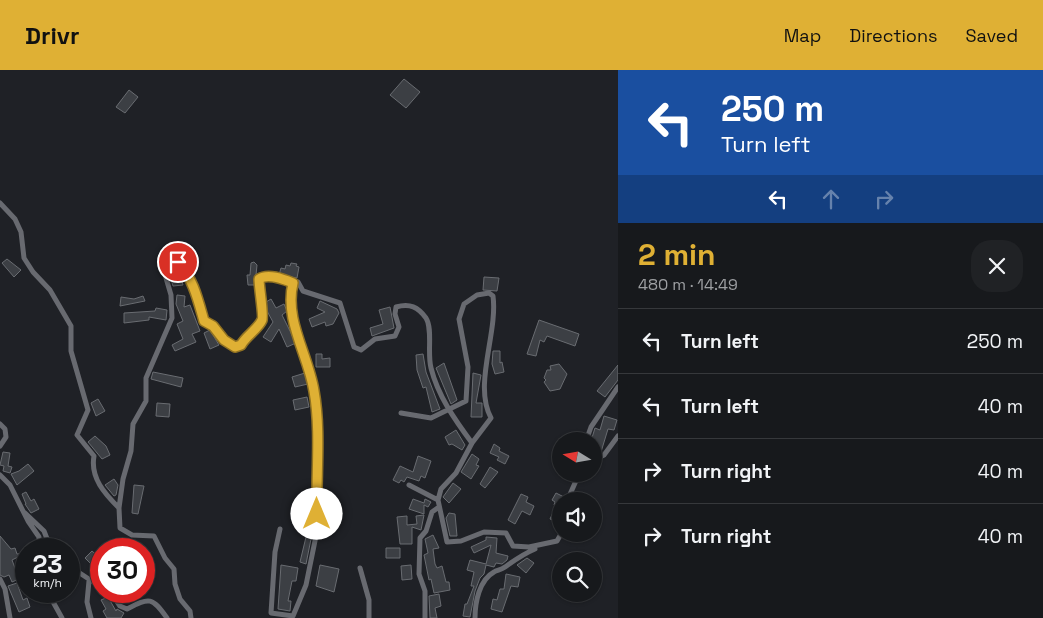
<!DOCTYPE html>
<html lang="en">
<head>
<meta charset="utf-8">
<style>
  :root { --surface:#17191c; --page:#202225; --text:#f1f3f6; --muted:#9ea0a3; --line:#36383b; --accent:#dfb034 }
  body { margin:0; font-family:"Space Grotesk",sans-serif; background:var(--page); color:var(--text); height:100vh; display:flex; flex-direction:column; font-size:19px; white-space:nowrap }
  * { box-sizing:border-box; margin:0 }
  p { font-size:16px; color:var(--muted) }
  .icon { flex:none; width:28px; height:28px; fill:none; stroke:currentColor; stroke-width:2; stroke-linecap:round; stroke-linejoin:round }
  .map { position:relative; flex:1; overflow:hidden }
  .drawer { display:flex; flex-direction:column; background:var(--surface); width:425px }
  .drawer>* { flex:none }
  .banner { background:#1a4fa0; color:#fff; overflow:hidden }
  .needle { width:32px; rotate:281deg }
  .fabs { position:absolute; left:552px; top:362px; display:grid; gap:10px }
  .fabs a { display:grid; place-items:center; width:50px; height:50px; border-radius:50%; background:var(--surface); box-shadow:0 1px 4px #0004,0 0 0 1px var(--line); font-size:25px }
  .speed { position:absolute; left:15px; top:468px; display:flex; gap:10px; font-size:25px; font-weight:700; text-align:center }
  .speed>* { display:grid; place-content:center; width:65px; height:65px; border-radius:50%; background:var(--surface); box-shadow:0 1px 4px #0004,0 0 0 1px var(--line); line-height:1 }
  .speed small { font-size:12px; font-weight:400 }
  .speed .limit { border:8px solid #d22; background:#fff; color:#111 }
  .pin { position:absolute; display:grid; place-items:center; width:42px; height:42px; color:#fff; margin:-21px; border:2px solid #fff; border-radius:50%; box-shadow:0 1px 5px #0007 }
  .me { position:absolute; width:55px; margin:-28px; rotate:0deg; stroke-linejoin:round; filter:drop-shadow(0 0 4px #0008) }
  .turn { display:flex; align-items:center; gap:18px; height:105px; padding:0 20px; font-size:22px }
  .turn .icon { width:65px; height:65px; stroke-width:2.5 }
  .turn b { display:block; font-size:35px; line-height:42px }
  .lanes { display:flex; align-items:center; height:48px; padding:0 20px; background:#0003; justify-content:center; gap:25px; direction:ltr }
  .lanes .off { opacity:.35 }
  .round { display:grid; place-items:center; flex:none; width:52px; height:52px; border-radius:20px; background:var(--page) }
  .headline { display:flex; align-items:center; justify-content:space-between; height:85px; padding:0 20px }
  h1 { font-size:30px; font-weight:700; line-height:38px; color:var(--accent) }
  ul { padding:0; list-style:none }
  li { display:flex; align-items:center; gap:15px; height:65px; padding:0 20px; border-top:1px solid var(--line) }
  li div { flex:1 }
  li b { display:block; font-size:19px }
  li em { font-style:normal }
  header { display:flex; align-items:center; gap:30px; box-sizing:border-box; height:70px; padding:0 25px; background:var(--accent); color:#111 }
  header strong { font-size:24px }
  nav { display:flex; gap:28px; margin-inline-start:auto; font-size:18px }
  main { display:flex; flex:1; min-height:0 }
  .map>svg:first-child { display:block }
</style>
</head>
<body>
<header>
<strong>Drivr</strong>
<nav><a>Map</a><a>Directions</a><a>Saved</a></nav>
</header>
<main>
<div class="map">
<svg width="618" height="548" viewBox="0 0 618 548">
  <rect width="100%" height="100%" fill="#1f2126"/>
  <path fill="#3c3f44" stroke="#696c71" d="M404,9l16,13 -14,16 -16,-13z
    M129,20l9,7 -13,16 -9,-6z
    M7,189l14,11 -7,7 -12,-14z
    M254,192l3,3 -2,20h-7l-1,-10h3l1,-12z
    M291,193l6,1 -1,2 3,1 -2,11 -18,-3 2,-7 4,1 1,-4 4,1z
    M179,200l4,15 -10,1 -4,-14z
    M484,207l15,1 -2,13 -14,-1z
    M177,225l8,1 -1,11 6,-2 10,26 -8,3 4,8 -21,9 -3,-6 11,-6 -6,-15 6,-3 -7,-17z
    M143,226l2,5 -25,5 1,-9 13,2z
    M271,229l5,9 8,-4 3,7 -5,4 14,28 -9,4 -8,-18 -8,13 -8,-5 10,-15 -6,-11 -1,-9z
    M320,231l17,8 2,4 -6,11 -7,2 -1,-4 -13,5 -3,-8 16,-7 -8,-4z
    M390,237l4,21 -22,8 -2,-8 13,-4 -4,-14z
    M156,238l11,2 -1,10 -17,-3v3l-25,3v-10l31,-2z
    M539,250l40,14 -4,12 -28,-10 -3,6 -4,-2 -4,16 -9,-2z
    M210,260l9,15 -9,4 -6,-16z
    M493,281h7v12l2,-1 2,10 -9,2 -3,-10z
    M316,284h6v5l8,-1v9h-14z
    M423,284l3,18 14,37 -8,3 -6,-25 -3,1 -6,-18 -1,-15z
    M444,293l13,37 -6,4 -15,-36z
    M559,294l8,10 -7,15 -10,2 -6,-9 2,-2 -2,-2 3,-8h4l-1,-4z
    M618,295v15l-13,17 -8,-6z
    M153,302l30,6 -2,9 -30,-8z
    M305,303l3,11 -13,3 -3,-10z
    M473,303l8,2 -5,28h6v14h-11z
    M307,327l2,10 -14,3 -2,-10z
    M98,329l7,12 -9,5 -5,-13z
    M157,333l13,1 -1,13 -13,-1z
    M604,346l13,4 -3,10 -6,-1 -7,23 -5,2 -2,-1v-12h-3l4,-13 5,2z
    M456,360l9,15 -3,5 -10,-6 -3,1 -4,-8z
    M95,366l11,10 4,9 -8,4 -14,-17z
    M494,374l6,4 -1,3 10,5 -4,8 -8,-4 2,-3 -9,-4z
    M3,382l7,1 -2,13 4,1 -2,6 -7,-2 1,-5 -4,-1z
    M472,384l7,5 -3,6 3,1 -8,13 -10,-7z
    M418,386l13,5 -6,17 -4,-2 -2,5 -12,-4 -3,5 -3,-2 -2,3 -6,-3 7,-14 13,6z
    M28,394l6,7 -17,14 -6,-11 8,-3z
    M490,397l8,5 -13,16 -5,-4z
    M114,409l4,6 -2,10 -2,1 -9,-11z
    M453,413l8,6 -12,14 -6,-6z
    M134,415l10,1 -6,28 -6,-1z
    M26,422l5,9 3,-2 5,10 -8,4 -6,-9h1l-4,-10z
    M556,423l8,4 -9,24 -5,-2 6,-13 -2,-1 1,-3 -3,-2z
    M521,424l7,3 -2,5 8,4 -4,9 -8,-4 -7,13 -7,-4z
    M413,429l11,4 1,-4 6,3 -3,5 -4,-2v9l-15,-5z
    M449,443l6,1 2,22h-7l-4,-18z
    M424,445l-3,15 -9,-3v17h-12l-3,-27 10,-1v9l10,-1 -1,-8z
    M433,465l6,13 -6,1 2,15 2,4 5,-2 4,16h3l1,8 -16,3 -3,-14 -2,1 -5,-25 4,-2 -3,-14z
    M0,466l11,13 4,-1 2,6 9,-1 -14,7 7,19 -7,3 -3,-7 -5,2 -4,-2z
    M306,467l5,2 -5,25 -6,-2z
    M486,467l11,1 -1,15 12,3 -1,4 -5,4 -6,-1 -2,4 -8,-2 -2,9 -4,4 -5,13 -5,26 -7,-1 2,-12h2l7,-18h-3l3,-14 -7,-2 3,-10 16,4 5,-19 -17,8 -3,-6 15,-7z
    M386,478h14v10h-14z
    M92,481l9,8 -7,8 -9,-9z
    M527,488l7,5 -8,10 -9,-8z
    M281,495l17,3 -2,13h-4l-4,20h3l-1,10 -12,-2z
    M320,495l19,4 -5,23 -18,-6z
    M411,495l1,14 -10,1 -1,-14z
    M506,504l14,3 -2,10 -7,-1 -9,26 -11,-3 2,-10 4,1 3,-11h4z
    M17,513l6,17 4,-2 3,9 -11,5 -11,-26z
    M439,524l2,12 -6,2 2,10h-7l-1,-22z
    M108,527l8,14 1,-2 7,4 -3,5h-14l-4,-7 3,-2 -5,-9z"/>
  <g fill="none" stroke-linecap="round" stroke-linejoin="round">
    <path stroke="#686a70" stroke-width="5" d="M0,133l15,16 6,13 3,26 9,14 17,18 21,36v25l17,59 -11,25 17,21c-4,22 11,38 25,52l1,20 12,7 22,1 11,22 9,11 1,15 5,15 10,12 1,7
      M401,343l30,5 35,-17 2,-34 -9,-48 5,-15 13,-9 12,-2 4,3c5,37 -20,89 -2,122l-19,25
      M0,354l5,5 1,8 -6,9
      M586,371l5,-14 27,-40
      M594,390l10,-5 14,-19
      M0,405l10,10 18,36 11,16v12
      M409,415l29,15
      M567,431l12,-27
      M119,438l4,-29 8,-28 2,-27 13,-23v-23l26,-60 -1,-23 -7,-24 9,-10 5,1c15,16 20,38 26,59l9,5 11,14 11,7 6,-2c5,-9 17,-16 21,-25 2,-4 -3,-33 -3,-41l4,-3 30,7 5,-1 5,9 37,12 14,44 7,3 14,-11 20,-3 4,-9 -4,-13 1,-7c14,-4 22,0 30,11 7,11 1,35 5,50 7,28 24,52 41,75l-16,30 -15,16 -3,11 9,42 14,-1 23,-9 22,1 7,13 16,1 28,-6 4,-7
      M25,443l19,18 7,18
      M280,459l-5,23 -4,61 22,3 13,-31 11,-54 -3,-139 -6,-28 -16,-44 -2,-24 3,-13
      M69,496l32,21
      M360,498l9,32v18
      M0,509l5,10 5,29
      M89,511l-2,21 4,16
      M47,521l15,27
      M110,521l10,15 7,3c23,-12 25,-12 40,9
      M425,548v-27l-6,-17 1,-36 6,-7 6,-19 7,-5
      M475,548c0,-15 4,-38 19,-46 3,-2 7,-2 11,-5 10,-7 18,-13 30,-18"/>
  </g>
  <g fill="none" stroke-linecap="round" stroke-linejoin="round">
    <g stroke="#917222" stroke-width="12">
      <path id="route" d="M178,192c15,16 20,38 26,59l9,5 11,14 11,7 6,-2c5,-9 17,-16 21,-25 2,-4 -3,-33 -3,-41 9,-6 24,0 34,4 -9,37 15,71 21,108 7,39 2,83 3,123"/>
    </g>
    <use href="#route" stroke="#dfb034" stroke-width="9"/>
  </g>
</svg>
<div class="fabs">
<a><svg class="needle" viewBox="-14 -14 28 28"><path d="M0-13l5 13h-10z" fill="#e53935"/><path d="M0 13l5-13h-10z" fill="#9ea0a3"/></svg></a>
<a><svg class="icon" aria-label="sound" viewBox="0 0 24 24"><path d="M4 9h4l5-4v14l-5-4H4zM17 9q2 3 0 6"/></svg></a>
<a><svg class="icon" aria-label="search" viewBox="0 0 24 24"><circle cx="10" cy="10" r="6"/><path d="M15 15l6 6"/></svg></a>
</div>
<div class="speed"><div>23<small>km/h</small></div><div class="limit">30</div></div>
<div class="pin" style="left:178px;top:192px;background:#d93025"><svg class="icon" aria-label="arrive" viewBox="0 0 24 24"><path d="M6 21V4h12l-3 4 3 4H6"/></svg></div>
<svg class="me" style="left:317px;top:444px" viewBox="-20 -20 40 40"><circle r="19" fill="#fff"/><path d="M0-13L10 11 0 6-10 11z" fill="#dfb034"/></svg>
</div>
<section class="drawer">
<div class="banner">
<div class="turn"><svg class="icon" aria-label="left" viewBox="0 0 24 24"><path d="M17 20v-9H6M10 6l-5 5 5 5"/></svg><div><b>250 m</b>Turn left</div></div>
<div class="lanes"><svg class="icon" aria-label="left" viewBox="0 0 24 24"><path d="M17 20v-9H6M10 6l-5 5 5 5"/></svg><svg class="icon off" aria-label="ahead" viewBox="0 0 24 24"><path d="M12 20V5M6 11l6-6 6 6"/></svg><svg class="icon off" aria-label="right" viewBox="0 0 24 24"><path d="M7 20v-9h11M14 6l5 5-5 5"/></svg></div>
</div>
<div class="headline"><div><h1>2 min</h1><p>480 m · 14:49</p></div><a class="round"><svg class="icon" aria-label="close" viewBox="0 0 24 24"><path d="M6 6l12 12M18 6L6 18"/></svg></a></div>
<ul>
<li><svg class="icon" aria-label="left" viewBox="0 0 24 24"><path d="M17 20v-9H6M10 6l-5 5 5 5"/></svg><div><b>Turn left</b></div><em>250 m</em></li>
<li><svg class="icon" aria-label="left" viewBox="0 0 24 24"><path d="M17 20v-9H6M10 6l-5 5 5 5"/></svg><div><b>Turn left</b></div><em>40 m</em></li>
<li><svg class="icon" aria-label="right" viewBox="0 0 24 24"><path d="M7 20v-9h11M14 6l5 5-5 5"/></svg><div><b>Turn right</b></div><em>40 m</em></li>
<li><svg class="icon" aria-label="right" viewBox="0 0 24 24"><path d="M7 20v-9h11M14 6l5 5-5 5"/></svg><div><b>Turn right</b></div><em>40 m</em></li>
</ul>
</section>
</main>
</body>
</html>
